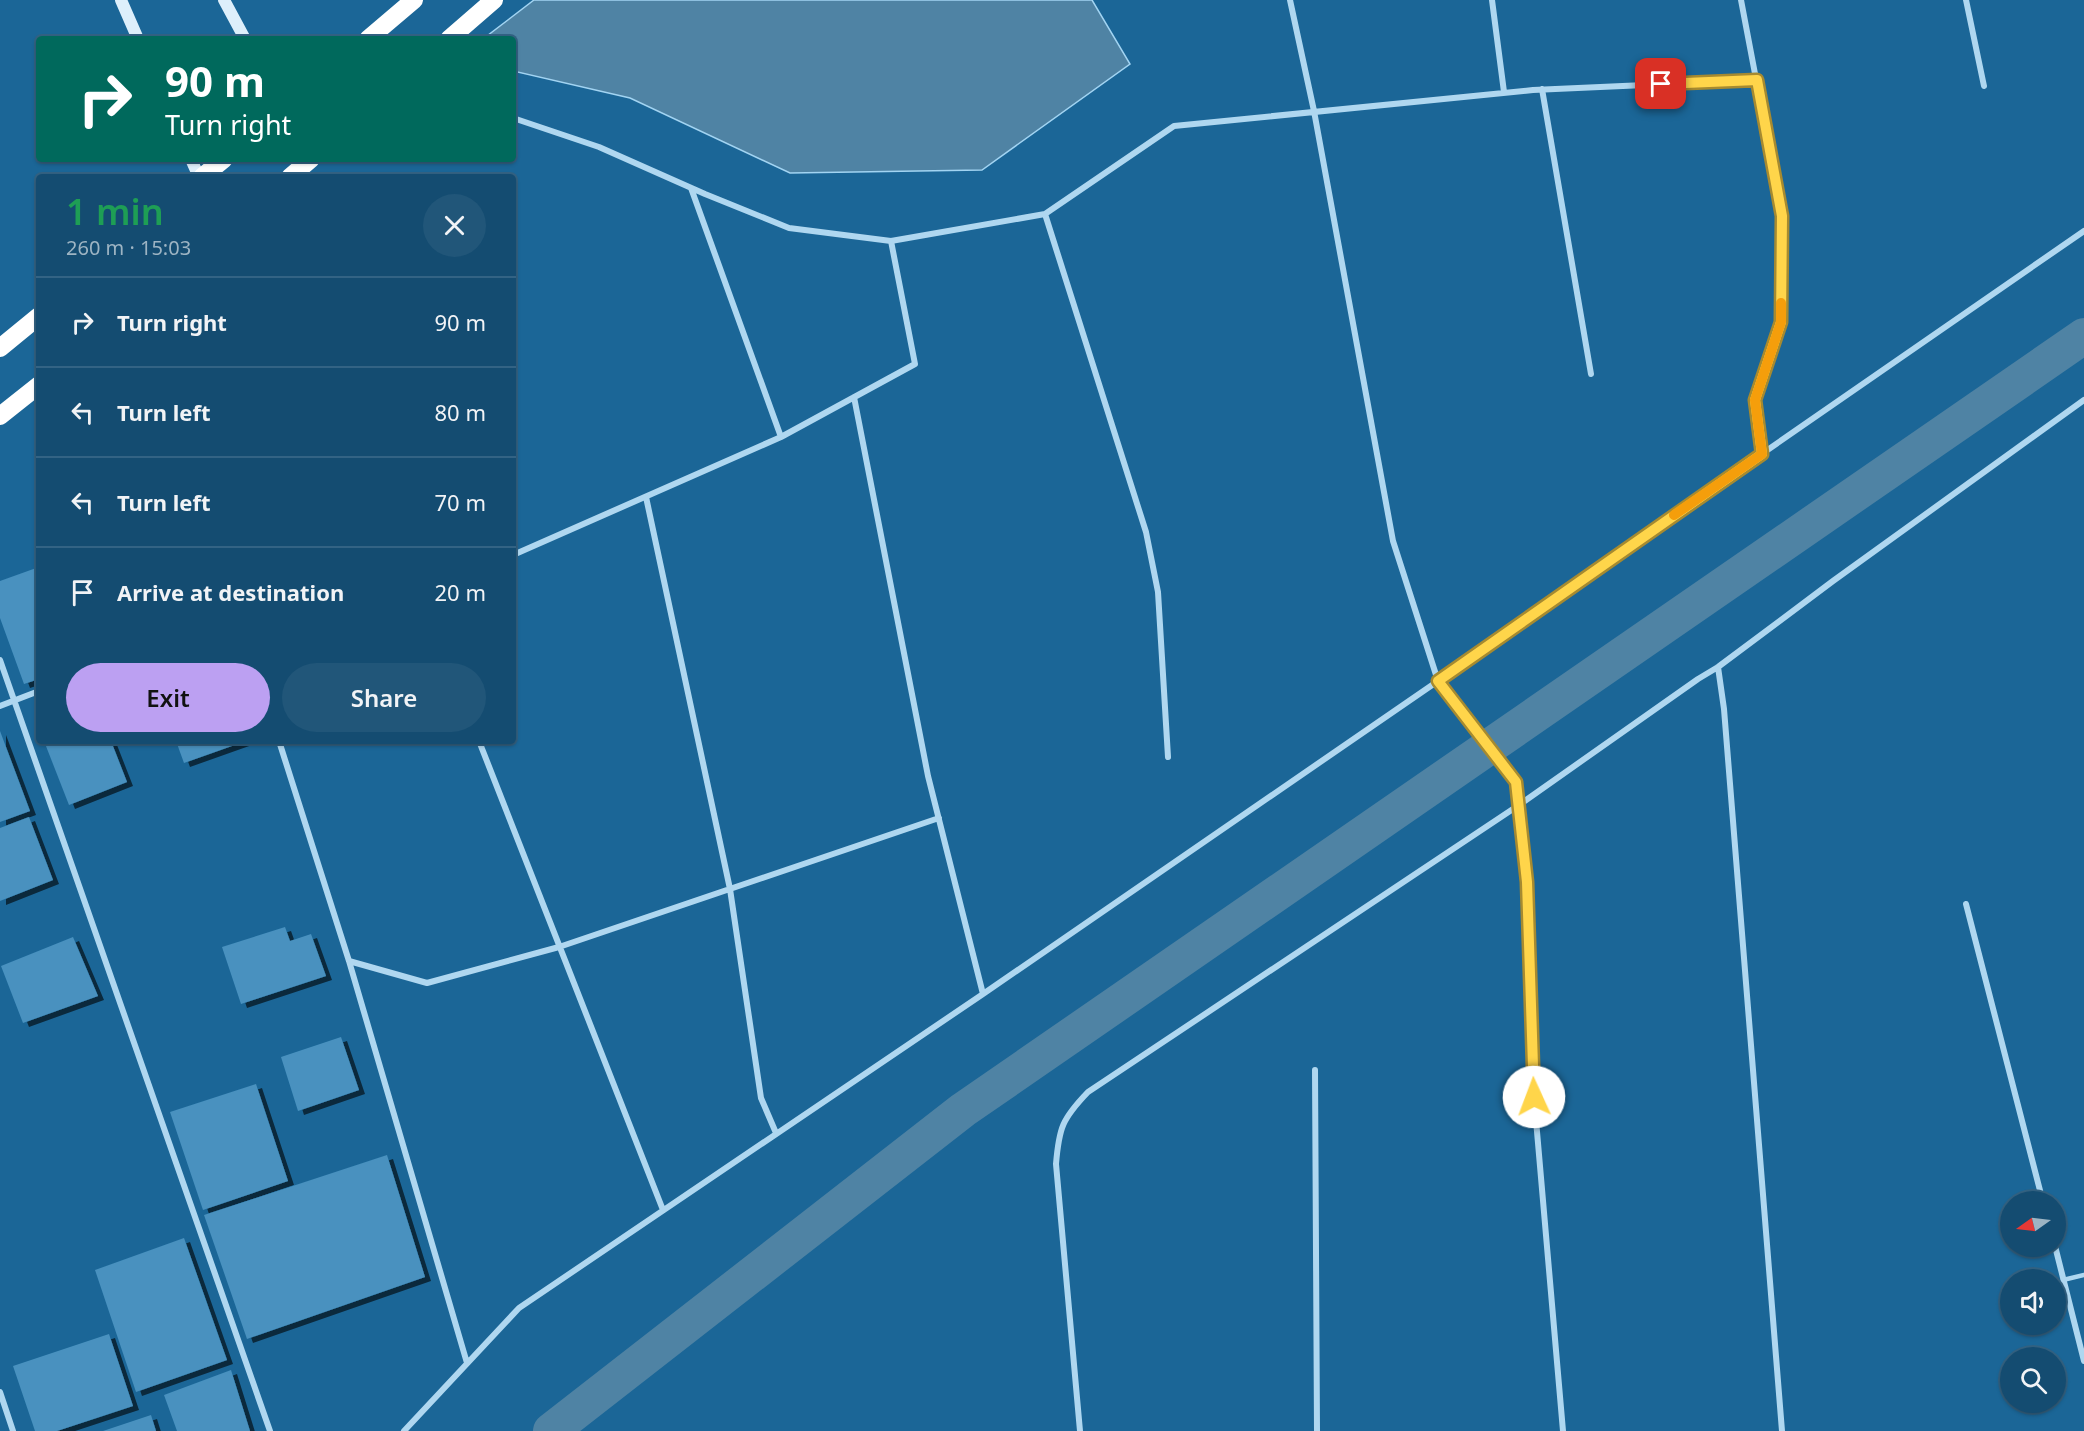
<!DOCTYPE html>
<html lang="en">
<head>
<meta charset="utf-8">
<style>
  :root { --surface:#144c71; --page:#215679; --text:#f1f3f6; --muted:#9db4c3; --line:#336384; --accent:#bca0f2 }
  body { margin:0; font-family:"Noto Sans",sans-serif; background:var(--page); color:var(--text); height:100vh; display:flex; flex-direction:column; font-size:22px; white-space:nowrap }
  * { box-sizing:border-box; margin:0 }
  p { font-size:20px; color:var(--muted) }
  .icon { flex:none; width:33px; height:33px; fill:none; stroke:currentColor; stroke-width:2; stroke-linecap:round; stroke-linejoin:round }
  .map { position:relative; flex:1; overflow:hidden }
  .details { position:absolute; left:36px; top:174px; width:480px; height:570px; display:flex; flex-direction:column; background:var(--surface); border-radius:6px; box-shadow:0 2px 4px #0004,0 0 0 2px var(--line) }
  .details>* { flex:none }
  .hud { position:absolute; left:36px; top:36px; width:480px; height:126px; border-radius:6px; box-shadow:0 2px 4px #0004,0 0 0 2px var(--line); background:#00695c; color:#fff; overflow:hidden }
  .needle { width:39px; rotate:256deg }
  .tools { position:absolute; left:2000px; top:1191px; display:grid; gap:12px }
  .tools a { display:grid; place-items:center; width:66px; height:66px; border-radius:50%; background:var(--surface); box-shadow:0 2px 4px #0004,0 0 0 2px var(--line); font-size:30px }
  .pin { position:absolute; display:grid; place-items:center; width:51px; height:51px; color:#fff; margin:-26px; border-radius:12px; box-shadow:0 3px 9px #0006 }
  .me { position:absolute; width:66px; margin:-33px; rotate:358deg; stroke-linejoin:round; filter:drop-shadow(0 0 4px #0008) }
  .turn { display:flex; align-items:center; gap:21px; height:126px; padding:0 30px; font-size:27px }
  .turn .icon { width:78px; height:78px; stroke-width:2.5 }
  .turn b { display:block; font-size:42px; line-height:51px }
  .round { display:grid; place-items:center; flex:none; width:63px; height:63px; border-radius:32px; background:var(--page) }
  .head { display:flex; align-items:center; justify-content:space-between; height:102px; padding:0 30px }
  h1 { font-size:36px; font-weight:600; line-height:45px; color:#1e9e55 }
  .primary-button { display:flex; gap:12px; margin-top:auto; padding:12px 30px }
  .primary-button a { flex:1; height:69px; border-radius:36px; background:var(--accent); color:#111; font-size:24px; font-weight:600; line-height:69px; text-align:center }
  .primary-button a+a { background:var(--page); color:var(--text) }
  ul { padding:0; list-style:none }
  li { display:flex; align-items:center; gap:18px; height:90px; padding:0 30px; border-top:2px solid var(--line) }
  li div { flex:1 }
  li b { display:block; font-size:22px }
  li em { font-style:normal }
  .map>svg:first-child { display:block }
</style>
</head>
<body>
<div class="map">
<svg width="2084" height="1431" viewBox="0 0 2084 1431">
  <defs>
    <filter id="shadow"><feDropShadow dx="6" dy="4" stdDeviation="0" flood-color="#0009"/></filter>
  </defs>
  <rect width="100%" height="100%" fill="#1b6697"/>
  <path fill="#4f83a4" stroke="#a2d4f2" stroke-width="1.5" d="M534,0h558l38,64 -148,106 -192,3 -160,-75 -117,-27v-32h-30z"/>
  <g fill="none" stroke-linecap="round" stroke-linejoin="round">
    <path stroke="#4f83a4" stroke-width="36" d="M551,1431l412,-321 1121,-774"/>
  </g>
  <path fill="#4891bf" filter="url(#shadow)" d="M39,567v112l-15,5 -24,-66v-37z
    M0,731l30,80 -30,11z
    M44,741h67l16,41 -58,23z
    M176,741h70l-62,22z
    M29,817l24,63 -53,21v-73z
    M285,927l5,14 21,-7 15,42 -85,28 -19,-57z
    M73,937l25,59 -75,27 -22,-57z
    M341,1037l18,53 -61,21 -17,-54z
    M256,1084l32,97 -85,29 -33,-98z
    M387,1155l38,122 -178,62 -43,-124z
    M184,1238l43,122 -91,32 -41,-122z
    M109,1334l24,72 -76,25h-22l-22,-65z
    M231,1370l19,61h-73l-13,-36z
    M151,1415l5,16h-53z"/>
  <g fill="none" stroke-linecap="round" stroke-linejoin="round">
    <path stroke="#afd7f0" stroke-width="4.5" d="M2063,1280l21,-5"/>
    <path stroke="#afd7f0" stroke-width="6" d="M1290,0l24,111 79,430 45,140 78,101 11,100 7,215 29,334
      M1492,0l12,92
      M1741,0l41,216 -1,106 -27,78 8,54
      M1966,0l18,86
      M1542,89l49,285
      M513,118l86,29 106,47 84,34 102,13 154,-27 129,-88 359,-36 224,-10
      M691,188l90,249
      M1045,214l101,318 12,60 10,165
      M854,397l74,379 55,218
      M646,497l84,392 31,209 15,35
      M513,555l268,-118 134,-73 -24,-123
      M0,660l270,771
      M1718,667l6,42 58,722
      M0,706l39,-15
      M279,741l70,220 118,402
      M479,741l184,469
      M1966,904l77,298
      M349,961l78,22 132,-36 380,-129
      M1315,1070l2,361
      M2055,1246l29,115
      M0,1392l13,39
      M404,1431l115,-123 464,-314 455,-313 234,-165 412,-285
      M1080,1431l-24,-267c3,-36 6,-45 32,-72l431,-287 179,-126 20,-12 115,-86 251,-181"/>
    <path stroke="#ddeffb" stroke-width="12" d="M121,0l17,39
      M224,0l21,39
      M191,159l8,18"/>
    <path stroke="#fff" stroke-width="18" d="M368,39l46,-39
      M449,39l45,-39
      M202,177l22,-18
      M290,177l21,-18
      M0,348l39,-32
      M0,416l39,-31"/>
  </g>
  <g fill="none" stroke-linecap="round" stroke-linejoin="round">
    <g stroke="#a68a30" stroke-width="15">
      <path id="route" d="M1534,1097l-7,-215 -11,-100 -78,-101 324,-227 -7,-54 26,-78 1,-106 -25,-136 -96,4"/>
    </g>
    <use href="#route" stroke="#ffd54a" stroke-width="10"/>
    <path stroke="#f59e0b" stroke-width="10" d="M1674,515l88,-61 -7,-54 26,-78v-19"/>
  </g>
</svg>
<div class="tools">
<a><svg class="needle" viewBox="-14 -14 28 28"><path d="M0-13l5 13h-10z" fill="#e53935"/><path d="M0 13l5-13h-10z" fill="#9db4c3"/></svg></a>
<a><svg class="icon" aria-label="sound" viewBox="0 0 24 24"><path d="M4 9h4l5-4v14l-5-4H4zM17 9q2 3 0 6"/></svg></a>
<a><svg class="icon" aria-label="search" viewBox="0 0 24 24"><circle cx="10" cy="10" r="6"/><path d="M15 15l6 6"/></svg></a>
</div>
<div class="pin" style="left:1661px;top:84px;background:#d93025"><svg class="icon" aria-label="arrive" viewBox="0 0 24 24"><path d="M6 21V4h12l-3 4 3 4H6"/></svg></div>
<svg class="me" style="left:1534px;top:1097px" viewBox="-20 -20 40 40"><circle r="19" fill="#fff"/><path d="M0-13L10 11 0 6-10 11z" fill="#ffd54a"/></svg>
<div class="hud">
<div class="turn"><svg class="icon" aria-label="right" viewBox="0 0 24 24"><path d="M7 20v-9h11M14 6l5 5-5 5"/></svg><div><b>90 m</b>Turn right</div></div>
</div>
<section class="details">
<div class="head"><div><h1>1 min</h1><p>260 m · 15:03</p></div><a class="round"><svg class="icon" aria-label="close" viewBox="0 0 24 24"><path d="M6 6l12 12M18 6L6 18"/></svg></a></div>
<ul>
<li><svg class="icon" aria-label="right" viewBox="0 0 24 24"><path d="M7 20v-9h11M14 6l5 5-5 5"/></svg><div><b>Turn right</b></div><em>90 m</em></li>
<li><svg class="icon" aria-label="left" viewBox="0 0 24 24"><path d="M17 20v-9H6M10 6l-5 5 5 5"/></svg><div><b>Turn left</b></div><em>80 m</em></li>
<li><svg class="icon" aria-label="left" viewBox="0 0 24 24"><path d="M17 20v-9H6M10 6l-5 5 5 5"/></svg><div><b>Turn left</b></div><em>70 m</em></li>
<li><svg class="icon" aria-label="arrive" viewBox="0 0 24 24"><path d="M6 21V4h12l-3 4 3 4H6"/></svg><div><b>Arrive at destination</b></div><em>20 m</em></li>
</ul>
<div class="primary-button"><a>Exit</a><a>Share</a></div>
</section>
</div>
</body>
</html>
